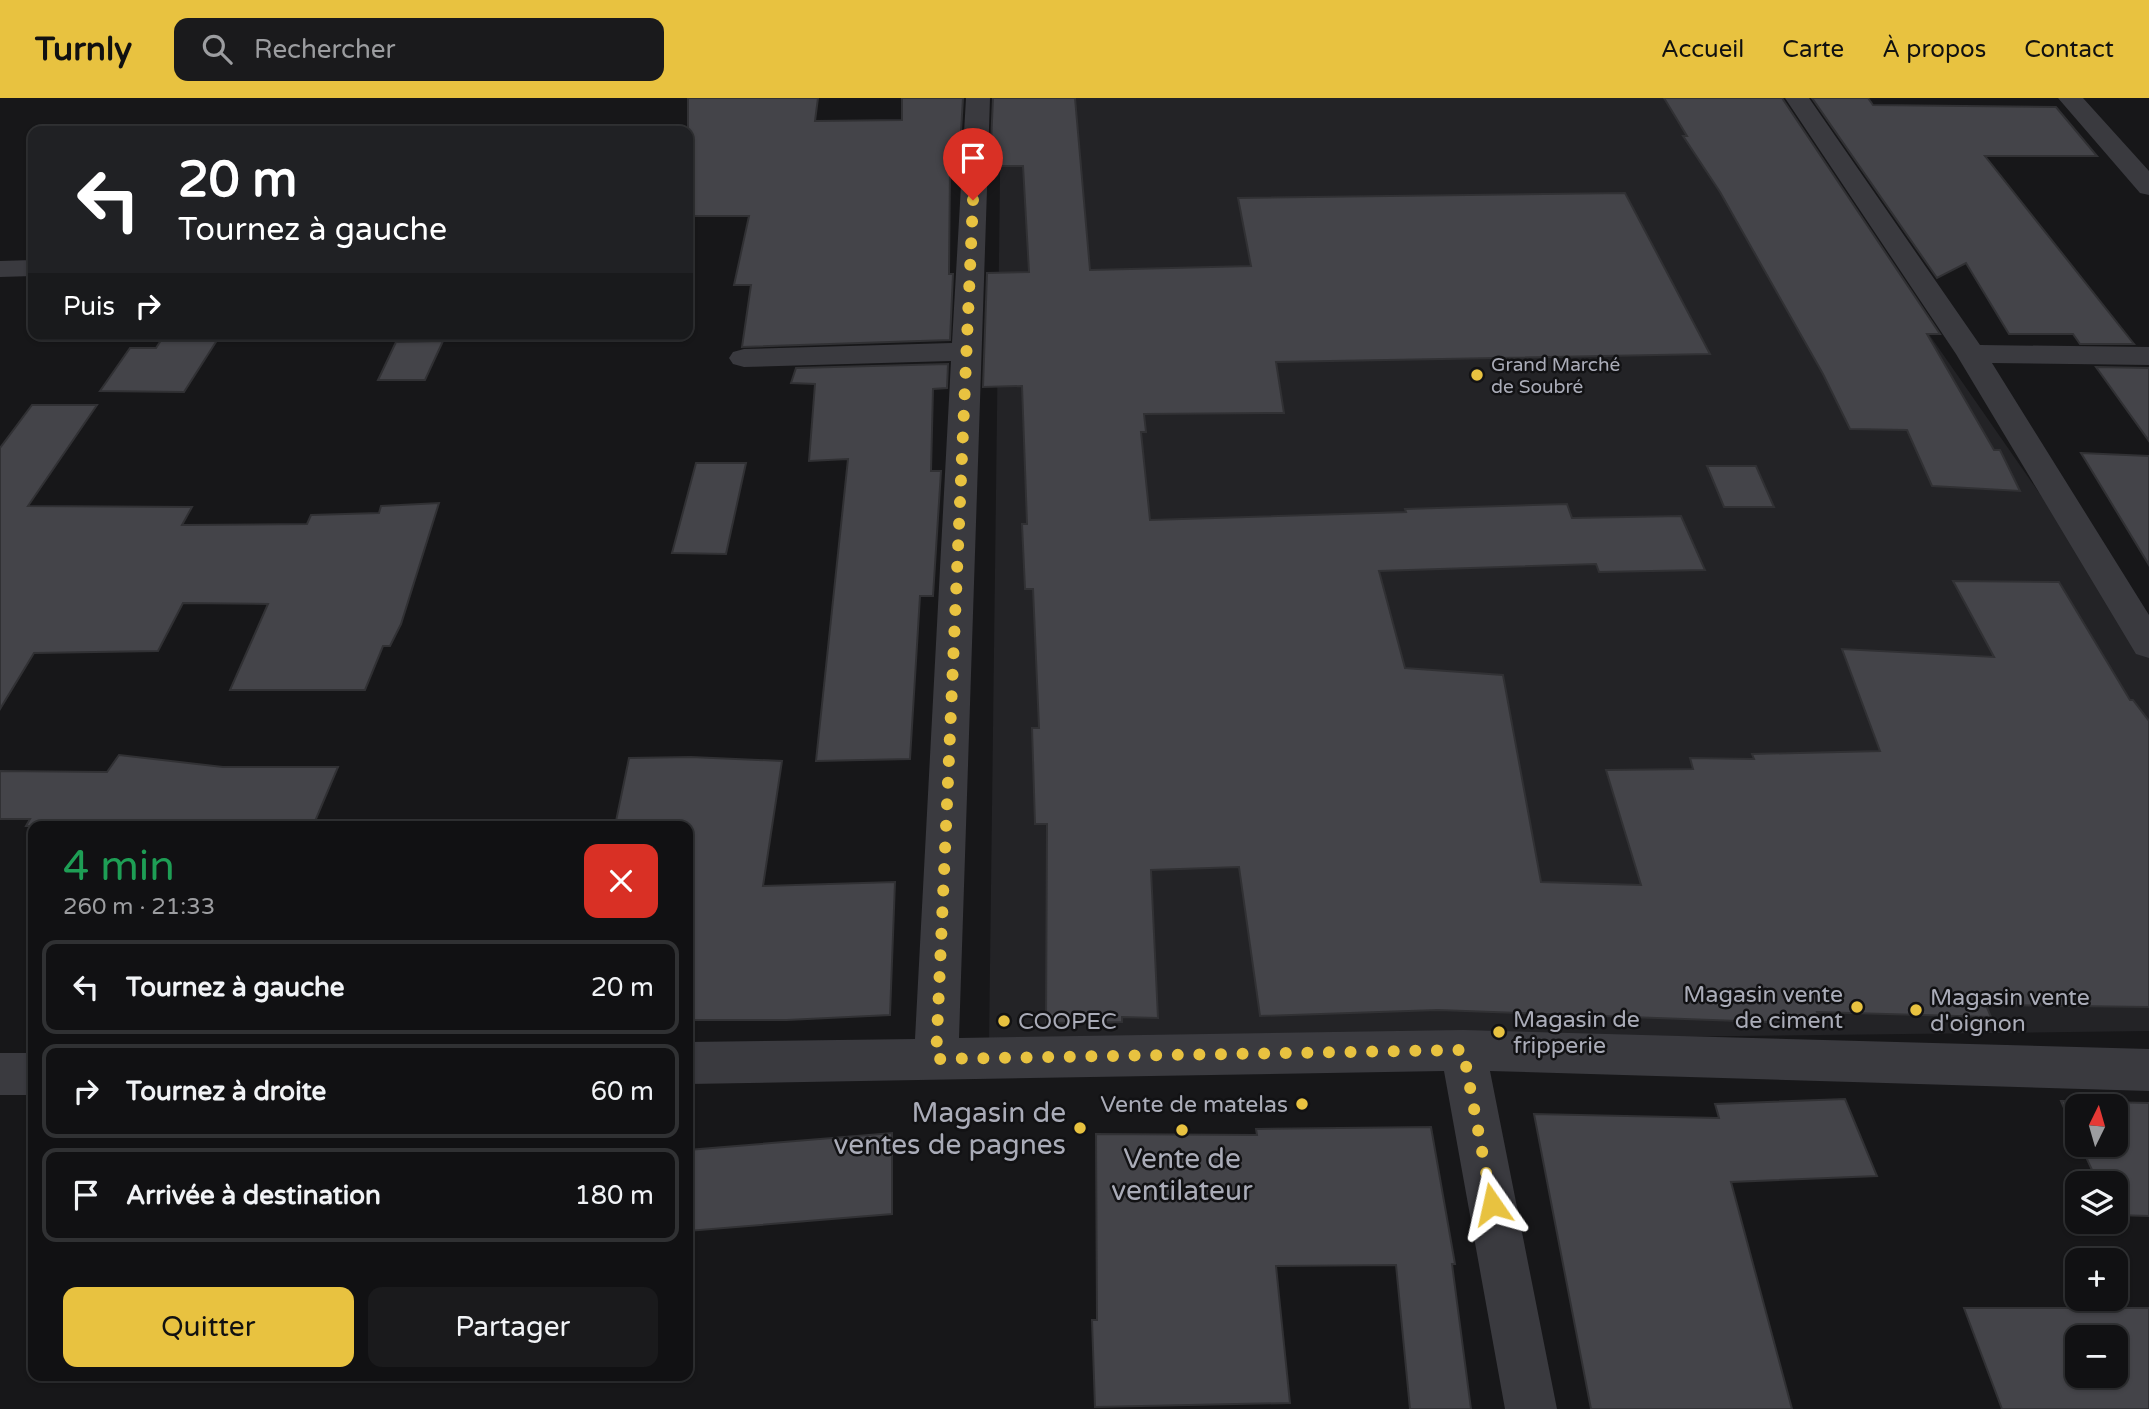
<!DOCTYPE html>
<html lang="fr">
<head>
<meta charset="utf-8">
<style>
  :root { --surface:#111113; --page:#1a1a1c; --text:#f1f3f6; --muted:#9c9da0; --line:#303133; --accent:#e8c240 }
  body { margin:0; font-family:"Varela Round",sans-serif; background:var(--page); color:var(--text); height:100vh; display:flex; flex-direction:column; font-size:26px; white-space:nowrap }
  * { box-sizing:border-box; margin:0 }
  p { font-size:23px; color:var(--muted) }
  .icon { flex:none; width:38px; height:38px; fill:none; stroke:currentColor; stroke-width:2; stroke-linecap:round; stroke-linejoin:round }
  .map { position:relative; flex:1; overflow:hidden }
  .sheet { position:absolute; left:28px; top:723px; width:665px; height:560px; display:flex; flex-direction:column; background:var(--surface); border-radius:14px; box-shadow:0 2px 5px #0004,0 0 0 2px var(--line) }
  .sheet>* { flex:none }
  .hud { position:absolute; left:28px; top:28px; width:665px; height:214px; border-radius:14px; box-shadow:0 2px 5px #0004,0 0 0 2px var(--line); background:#202124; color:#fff; overflow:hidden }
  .needle { width:46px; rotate:5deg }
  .buttons { position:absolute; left:2065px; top:996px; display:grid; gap:14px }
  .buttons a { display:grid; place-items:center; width:63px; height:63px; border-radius:14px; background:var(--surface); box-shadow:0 2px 5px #0004,0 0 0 2px var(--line); font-size:35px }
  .pin { position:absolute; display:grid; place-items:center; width:60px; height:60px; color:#fff; margin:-72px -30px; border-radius:50% 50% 50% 0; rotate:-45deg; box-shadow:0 0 7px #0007 }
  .pin .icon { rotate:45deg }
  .me { position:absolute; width:77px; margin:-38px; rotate:349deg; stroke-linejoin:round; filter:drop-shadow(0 0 5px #0008) }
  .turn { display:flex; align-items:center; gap:24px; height:147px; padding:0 35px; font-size:32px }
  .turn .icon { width:91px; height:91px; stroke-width:2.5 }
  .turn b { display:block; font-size:49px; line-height:60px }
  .then { display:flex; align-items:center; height:66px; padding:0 35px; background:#0003; gap:14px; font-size:26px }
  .round { display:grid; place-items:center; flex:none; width:74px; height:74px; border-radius:14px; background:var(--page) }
  .overview { display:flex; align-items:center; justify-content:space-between; height:119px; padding:0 35px }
  h1 { font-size:42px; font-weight:600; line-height:52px; color:#1e9e55 }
  .button { display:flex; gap:14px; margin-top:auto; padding:14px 35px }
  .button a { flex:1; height:80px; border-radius:14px; background:var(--accent); color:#111; font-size:28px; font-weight:600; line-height:80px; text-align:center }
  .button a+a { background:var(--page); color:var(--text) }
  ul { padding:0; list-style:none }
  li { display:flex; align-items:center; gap:21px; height:94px; margin:0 14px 10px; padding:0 21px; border:4px solid var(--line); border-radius:14px }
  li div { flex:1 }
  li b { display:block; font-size:26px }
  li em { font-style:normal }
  header { display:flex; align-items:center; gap:42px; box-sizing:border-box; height:98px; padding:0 35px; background:var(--accent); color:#111 }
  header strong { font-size:33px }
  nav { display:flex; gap:38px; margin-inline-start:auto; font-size:24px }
  .search { width:490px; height:63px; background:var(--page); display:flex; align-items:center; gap:18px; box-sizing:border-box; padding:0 24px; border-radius:14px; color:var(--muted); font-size:26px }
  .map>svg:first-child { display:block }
</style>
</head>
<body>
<header>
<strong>Turnly</strong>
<div class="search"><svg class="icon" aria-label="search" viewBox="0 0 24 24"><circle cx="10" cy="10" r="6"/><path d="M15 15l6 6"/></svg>Rechercher</div>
<nav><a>Accueil</a><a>Carte</a><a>À propos</a><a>Contact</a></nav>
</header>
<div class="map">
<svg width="2149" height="1311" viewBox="0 0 2149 1311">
  <rect width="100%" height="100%" fill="#171719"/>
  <path fill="#232326" d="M1001,0h764l384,553v380l-1160,14z"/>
  <path fill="#444449" stroke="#313134" stroke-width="2" fill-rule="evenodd" d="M688,0h130l-3,23 87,-1v-22h61l-4,68h-9l-1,108h4l-3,66 -208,7 9,-62h-17l15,-69h-61z
    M993,0h82l15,172 161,-4 -13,-68 387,-5 85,161 -434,8 8,51 -140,1 2,18h-5l9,88 256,-8 -1,-3 162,-5 5,14 109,-2 24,54 -106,2 -3,-8 -217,7 26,97 98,7 38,207 100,3 -35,-115 87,-1 -3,-11 64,1 -2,-5 128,-3 -38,-102 152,8 -41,-76 106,1 71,118h3l16,21v286l-163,-2 5,12 -174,-5 4,12 -383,-14 -178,6 -21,-149 -88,3 7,148 -36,-1v5l-76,1 1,-199h-12l-3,-96h7l-6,-139h-8l-3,-65h5l-5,-138 -39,1 4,-114 42,-1 -6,-106h-33z
    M1664,0h118l158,236h-13l67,116h6l20,41 -88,-5 -25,-56 -57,-1 -27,-55 -103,-182 -37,-56h4z
    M1812,0h56l5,7 183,2 41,49h-112l149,188h-54l-7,-10h-64l-43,-71 -29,15z
    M165,236h56l-37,58 -84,-1 30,-43h26z
    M443,243l-18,39h-47l18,-38z
    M948,266l-1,24 -14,1 -2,82h10l-8,125h-13l-10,163 -94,2 32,-302 -39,2 6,-77 -24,-1 5,-15z
    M2096,269l53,1v73z
    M32,307h65l-69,101 164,1 -10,18 125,-1 4,-9 68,-2 2,-7 58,-3 -38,121 -11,22h-7l-18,44h-135l38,-86 -85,-1 -25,48 -124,2 -34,56v-261z
    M2081,355l68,3v109z
    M696,365h50l-20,91 -54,-1z
    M1707,368h49l18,41h-50z
    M119,657l104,12h115l-25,59h-287l4,-7h-30v-48l107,1z
    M691,659l91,4 -19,125 132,-4 -5,133 -103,5h-99v-194h-73l14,-68z
    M1845,1001l32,77 -146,6 61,227h-201l-57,-295 185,4 -4,-14z
    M2061,1003l88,2v113l-33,-1v-32h-18l-18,-39h36v-38h-39v32z
    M1431,1029l24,137h-3l19,145h-61l-14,-144 -120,1 14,137 -195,4 -3,-87h5l-1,-186 161,1 -1,-6z
    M892,1035v81l-204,17v-81z
    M1964,1210h185v101h-147zM2077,1239h39v39h-39z"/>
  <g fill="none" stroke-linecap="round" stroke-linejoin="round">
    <path fill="#3a3a3f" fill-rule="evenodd" d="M966,0h24l-31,940 504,-8 686,19v42l-659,-20 67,338h-52l-61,-338 -756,13v-42l227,-3 36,-678 -207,6 -11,-3 -4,-6 4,-6 11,-3 208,-6z
      M1785,0h24l171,247 169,2v18l-157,-2 157,252v43l-13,-4 -180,-300z
      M2058,0h25l66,73v24l-9,-2z
      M33,162v16l-33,1v-16z
      M0,955h33v42h-33z"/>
  </g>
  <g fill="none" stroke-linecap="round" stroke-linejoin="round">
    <path stroke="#e8c240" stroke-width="12" stroke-dasharray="0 21.6" d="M973,102l-37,859 527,-9 29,154"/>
  </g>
  <g fill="#e8c240" stroke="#121214" stroke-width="2.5">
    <circle cx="1477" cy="277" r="7"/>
    <circle cx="1857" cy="909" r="7"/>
    <circle cx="1916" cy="912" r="7"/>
    <circle cx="1004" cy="923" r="7"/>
    <circle cx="1499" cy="934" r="7"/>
    <circle cx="1302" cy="1006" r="7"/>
    <circle cx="1080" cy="1030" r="7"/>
    <circle cx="1182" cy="1032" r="7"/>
  </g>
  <g text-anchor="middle" stroke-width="5" stroke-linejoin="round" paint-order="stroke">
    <g font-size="19" fill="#aaacb8" stroke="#121214" text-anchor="start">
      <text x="1491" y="273">Grand Marché<tspan x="1491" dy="22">de Soubré</tspan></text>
    </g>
    <g font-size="23" fill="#aaacb8" stroke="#121214" text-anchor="start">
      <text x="1843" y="904" text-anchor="end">Magasin vente<tspan x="1843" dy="26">de ciment</tspan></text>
      <text x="1930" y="907">Magasin vente<tspan x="1930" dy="26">d'oignon</tspan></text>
      <text x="1513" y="929">Magasin de<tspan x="1513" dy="26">fripperie</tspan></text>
      <text x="1018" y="931">COOPEC</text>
      <text x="1288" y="1014" text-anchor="end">Vente de matelas</text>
    </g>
    <g font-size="28" fill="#aaacb8" stroke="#121214" text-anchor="end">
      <text x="1066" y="1024">Magasin de<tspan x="1066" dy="32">ventes de pagnes</tspan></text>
      <text x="1182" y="1070" text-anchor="middle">Vente de<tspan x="1182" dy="32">ventilateur</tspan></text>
    </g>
  </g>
</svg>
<div class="buttons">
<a><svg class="needle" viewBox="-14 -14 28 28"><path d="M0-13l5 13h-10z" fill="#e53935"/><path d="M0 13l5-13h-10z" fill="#9c9da0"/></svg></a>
<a><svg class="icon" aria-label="layers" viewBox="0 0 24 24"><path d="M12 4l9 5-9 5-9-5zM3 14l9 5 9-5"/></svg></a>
<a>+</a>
<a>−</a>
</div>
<div class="pin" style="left:973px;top:102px;background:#d93025"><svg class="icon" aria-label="arrive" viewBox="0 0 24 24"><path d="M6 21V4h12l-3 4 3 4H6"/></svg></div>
<svg class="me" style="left:1492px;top:1106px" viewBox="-20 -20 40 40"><path d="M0-17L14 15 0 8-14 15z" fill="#e8c240" stroke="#fff" stroke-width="4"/></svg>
<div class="hud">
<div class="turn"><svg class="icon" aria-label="left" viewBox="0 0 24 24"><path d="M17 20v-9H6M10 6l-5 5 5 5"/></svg><div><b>20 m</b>Tournez à gauche</div></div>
<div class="then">Puis<svg class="icon" aria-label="right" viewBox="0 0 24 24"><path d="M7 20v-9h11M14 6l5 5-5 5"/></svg></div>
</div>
<section class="sheet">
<div class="overview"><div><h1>4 min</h1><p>260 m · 21:33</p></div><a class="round" style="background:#d93025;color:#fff"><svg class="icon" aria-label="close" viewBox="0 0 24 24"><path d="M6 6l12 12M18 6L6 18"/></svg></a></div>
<ul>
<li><svg class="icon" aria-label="left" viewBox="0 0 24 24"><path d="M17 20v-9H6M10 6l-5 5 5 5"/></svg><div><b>Tournez à gauche</b></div><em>20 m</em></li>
<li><svg class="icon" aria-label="right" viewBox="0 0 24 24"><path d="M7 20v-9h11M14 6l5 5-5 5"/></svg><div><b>Tournez à droite</b></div><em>60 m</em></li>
<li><svg class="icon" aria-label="arrive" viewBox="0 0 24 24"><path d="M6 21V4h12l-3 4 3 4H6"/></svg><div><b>Arrivée à destination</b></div><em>180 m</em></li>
</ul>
<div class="button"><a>Quitter</a><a>Partager</a></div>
</section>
</div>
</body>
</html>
